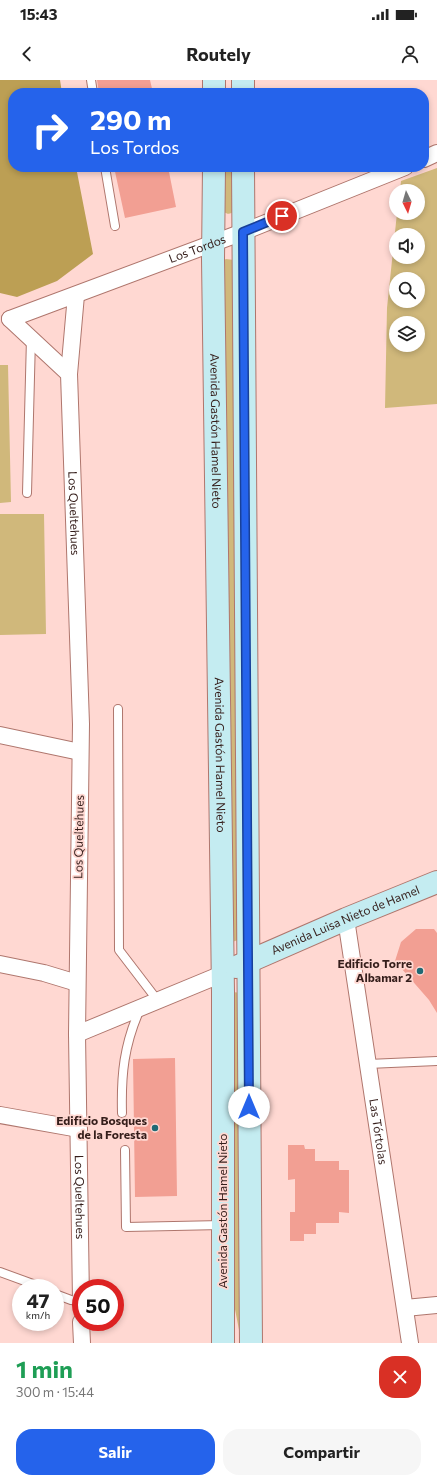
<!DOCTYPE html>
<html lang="es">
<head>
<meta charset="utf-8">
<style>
  :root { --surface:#fff; --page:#f6f6f6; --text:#222; --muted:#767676; --accent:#2563eb }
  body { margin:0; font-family:Commissioner,sans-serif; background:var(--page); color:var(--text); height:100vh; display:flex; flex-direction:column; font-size:15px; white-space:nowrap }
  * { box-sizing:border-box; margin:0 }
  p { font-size:13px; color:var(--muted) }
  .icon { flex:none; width:22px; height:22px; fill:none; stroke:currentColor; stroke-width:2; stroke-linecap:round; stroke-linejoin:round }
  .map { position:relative; height:1263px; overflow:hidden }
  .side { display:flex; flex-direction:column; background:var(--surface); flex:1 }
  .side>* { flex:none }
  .hud { position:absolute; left:8px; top:8px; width:421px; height:84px; border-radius:16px; box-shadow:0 2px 6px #0003; background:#2563eb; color:#fff; overflow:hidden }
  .needle { width:26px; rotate:175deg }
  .buttons { position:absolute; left:389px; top:104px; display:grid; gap:8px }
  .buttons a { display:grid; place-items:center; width:36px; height:36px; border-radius:50%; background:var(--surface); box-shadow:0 2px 6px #0003; font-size:20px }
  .speed { position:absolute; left:12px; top:1199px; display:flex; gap:8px; font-size:20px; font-weight:700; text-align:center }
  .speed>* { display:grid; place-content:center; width:52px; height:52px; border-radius:50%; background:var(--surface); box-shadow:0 2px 6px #0003; line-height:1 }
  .speed small { font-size:10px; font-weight:400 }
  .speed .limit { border:6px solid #d22; background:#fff; color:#111 }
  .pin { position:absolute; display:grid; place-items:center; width:34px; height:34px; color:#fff; margin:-17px; border:2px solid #fff; border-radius:50%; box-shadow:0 1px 4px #0007 }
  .me { position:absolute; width:44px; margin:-22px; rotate:0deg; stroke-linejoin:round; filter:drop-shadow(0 0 3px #0008) }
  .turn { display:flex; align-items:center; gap:14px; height:84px; padding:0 16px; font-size:18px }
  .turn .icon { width:52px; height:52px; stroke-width:2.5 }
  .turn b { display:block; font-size:28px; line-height:34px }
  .round { display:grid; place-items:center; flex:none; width:42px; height:42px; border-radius:16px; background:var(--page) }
  .headline { display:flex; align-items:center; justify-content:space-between; height:68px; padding:0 16px }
  h1 { font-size:24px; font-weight:700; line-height:30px; color:#1e9e55 }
  .button { display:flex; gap:8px; margin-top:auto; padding:8px 16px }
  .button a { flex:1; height:46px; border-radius:16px; background:var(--accent); color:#fff; font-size:16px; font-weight:700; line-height:46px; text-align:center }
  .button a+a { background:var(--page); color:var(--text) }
  .status { display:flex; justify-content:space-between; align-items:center; height:28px; padding:0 20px; background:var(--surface); direction:ltr }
  .status svg { height:11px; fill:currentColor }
  header { display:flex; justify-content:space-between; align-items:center; height:52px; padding:0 16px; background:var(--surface); font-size:18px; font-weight:700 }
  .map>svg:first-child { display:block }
</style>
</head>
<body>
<div class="status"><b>15:43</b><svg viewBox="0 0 49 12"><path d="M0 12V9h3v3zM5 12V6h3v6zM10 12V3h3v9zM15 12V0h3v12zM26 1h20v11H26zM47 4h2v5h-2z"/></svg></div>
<header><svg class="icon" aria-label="back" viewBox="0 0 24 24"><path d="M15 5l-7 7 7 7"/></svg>Routely<svg class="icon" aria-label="person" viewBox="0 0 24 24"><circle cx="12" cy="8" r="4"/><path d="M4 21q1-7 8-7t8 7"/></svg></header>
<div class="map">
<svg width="437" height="1263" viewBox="0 0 437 1263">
  <rect width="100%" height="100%" fill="#ffd8d2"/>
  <path fill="#d0b87b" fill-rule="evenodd" d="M224,87h10v44c-3,3 -6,4 -10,1z
    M437,88v236l-52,4 2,-100 10,-95h21v-22h-18l1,-10zM396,155h22v22h-22zM396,199h22v22h-22zM396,243h22v22h-22z
    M226,179l8,1 7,679 -9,3 -10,-681z
    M0,285h8l3,137 -11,1z
    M0,434h44l2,120 -46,1z
    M233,912l8,1v347l-9,-46z"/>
  <path fill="#bc9f54" d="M0,0h60l2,13h-49v74h63l17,87 -36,27 -40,16 -17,-4z"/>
  <path fill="#f29f93" d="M97,0h53l3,13h-54z
    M114,87h54l8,40 -51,11z
    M416,849h18l3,4v80l-8,-13 -34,-39 6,-19z
    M175,978l2,138 -42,1 -2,-138z
    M288,1065h16l1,4h10v12h24v9h10v43l-10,-1v11h-23v11h-12v7h-14v-29h5v-33l-7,1z"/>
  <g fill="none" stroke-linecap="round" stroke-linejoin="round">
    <g stroke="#af766d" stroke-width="10">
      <path id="lane" d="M91,0l2,13
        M105,87l10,59
        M27,413l4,-155
        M118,629l1,241 39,51
        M368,984l69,-3
        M122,1033c-1,-39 2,-68 18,-104
        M125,1070l1,77 96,-2
        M0,1192l44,16
        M55,1214l16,6 10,1"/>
    </g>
    <g stroke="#af766d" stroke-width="18">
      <g id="street">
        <path d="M424,79l13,-6"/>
        <path id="s1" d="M10,239l59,55 12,350 -4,310 4,267"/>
        <path id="s2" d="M10,239l233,-87 162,-65"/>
        <path d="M69,294l7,-79"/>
        <path d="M0,655l80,17"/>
        <path id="s3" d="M346,839l64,424"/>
        <path d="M0,884l44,9 33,10"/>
        <path d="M77,954l145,-60"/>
        <path d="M0,1035l79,14"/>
        <path d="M405,1228l32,-3"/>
        <path d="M81,1242l1,21"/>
      </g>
    </g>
    <g stroke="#af766d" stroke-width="24">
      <g id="secondary">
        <path d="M214,13v-13"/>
        <path d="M243,13v-13"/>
        <path id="s4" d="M214,87l-1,92 10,733v351"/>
        <path d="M243,87l8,1176"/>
        <path id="s5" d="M236,887l110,-48 91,-37"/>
      </g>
    </g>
    <use href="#lane" stroke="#fff" stroke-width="8"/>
    <use href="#street" stroke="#fff" stroke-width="16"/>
    <use href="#secondary" stroke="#c4ecf1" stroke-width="22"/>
  </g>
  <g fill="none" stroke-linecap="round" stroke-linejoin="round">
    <g stroke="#184099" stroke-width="10">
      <path id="route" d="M249,1027l-6,-875 39,-16"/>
    </g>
    <use href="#route" stroke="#2563eb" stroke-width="7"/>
  </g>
  <g fill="#1f6974" stroke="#ffd8d2" stroke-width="1.5">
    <circle cx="420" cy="891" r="4"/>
    <circle cx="155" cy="1048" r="4"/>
  </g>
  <g text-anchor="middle" stroke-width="3.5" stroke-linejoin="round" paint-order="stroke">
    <g font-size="12" fill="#351e1b" stroke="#ffd8d2">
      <text dy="4" stroke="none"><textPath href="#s2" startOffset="200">Los Tordos</textPath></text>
      <text dy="4" stroke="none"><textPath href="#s4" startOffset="264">Avenida Gastón Hamel Nieto</textPath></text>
      <text dy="4" stroke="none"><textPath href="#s1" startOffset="220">Los Queltehues</textPath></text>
      <text dy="4" stroke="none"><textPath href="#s4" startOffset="588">Avenida Gastón Hamel Nieto</textPath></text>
      <text transform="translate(79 757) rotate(-89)" y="4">Los Queltehues</text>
      <text dy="4" stroke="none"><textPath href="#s5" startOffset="119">Avenida Luisa Nieto de Hamel</textPath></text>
      <text dy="4" stroke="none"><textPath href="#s3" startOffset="215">Las Tórtolas</textPath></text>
      <text dy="4" stroke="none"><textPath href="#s1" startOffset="904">Los Queltehues</textPath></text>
      <text transform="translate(223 1131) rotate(-90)" y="4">Avenida Gastón Hamel Nieto</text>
    </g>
    <g font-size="12" font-weight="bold" fill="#351e1b" stroke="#ffd8d2" text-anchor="end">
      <text x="412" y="888">Edificio Torre<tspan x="412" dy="14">Albamar 2</tspan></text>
      <text x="147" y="1045">Edificio Bosques<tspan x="147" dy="14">de la Foresta</tspan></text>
    </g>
  </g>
</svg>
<div class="buttons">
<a><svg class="needle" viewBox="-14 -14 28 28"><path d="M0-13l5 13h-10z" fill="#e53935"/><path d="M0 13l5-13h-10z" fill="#767676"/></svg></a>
<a><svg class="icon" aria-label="sound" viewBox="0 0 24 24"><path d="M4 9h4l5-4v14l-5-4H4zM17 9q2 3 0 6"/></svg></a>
<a><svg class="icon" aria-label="search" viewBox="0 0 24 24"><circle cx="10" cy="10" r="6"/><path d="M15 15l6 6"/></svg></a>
<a><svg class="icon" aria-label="layers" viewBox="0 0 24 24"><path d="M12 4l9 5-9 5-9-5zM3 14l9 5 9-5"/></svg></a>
</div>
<div class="speed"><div>47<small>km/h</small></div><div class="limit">50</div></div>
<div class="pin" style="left:282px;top:136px;background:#d93025"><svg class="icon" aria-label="arrive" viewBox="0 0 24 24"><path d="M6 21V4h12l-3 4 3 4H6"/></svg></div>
<svg class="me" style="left:249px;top:1027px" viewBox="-20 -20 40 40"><circle r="19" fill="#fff"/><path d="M0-13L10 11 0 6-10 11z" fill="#2563eb"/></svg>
<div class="hud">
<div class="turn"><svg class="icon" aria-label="right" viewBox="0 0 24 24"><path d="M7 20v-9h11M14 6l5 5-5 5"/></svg><div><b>290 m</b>Los Tordos</div></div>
</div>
</div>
<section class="side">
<div class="headline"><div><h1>1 min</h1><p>300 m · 15:44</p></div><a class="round" style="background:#d93025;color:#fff"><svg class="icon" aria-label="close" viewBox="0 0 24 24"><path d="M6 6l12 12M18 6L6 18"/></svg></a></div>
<div class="button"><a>Salir</a><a>Compartir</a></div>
</section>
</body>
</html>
